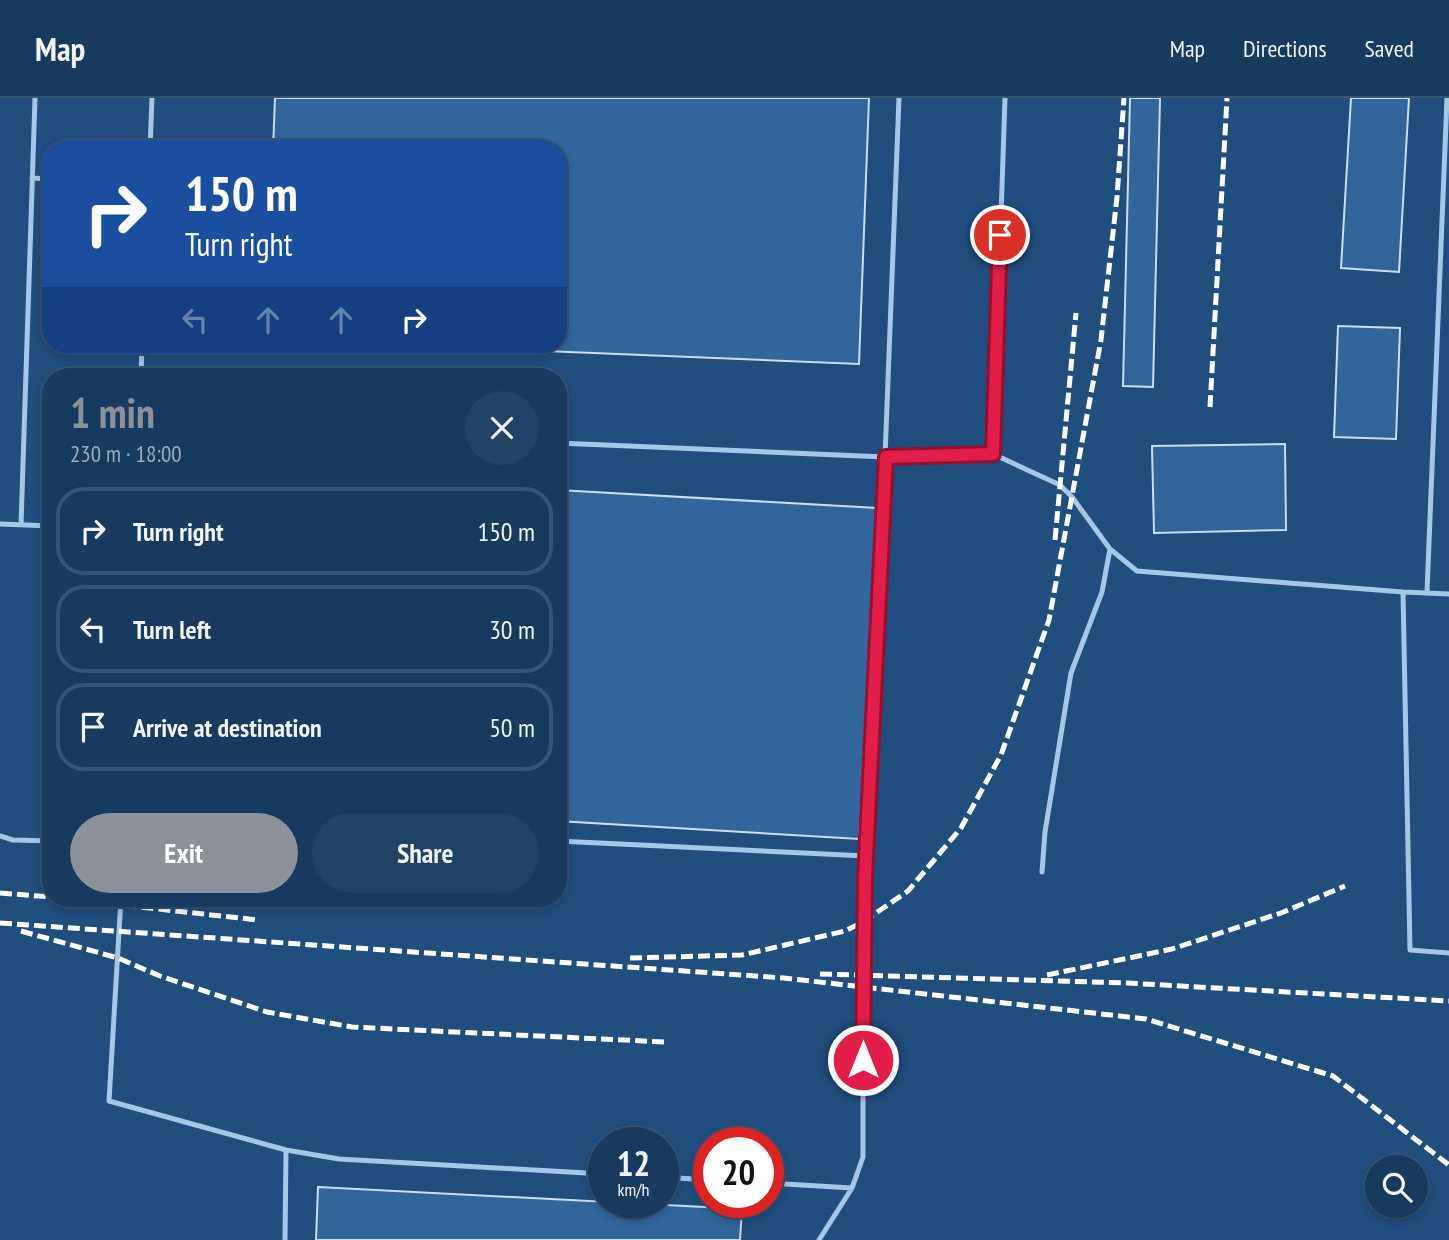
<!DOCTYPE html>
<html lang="en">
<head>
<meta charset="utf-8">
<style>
  :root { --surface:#183a5f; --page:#214165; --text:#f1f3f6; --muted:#9fadbd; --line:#365474; --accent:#8c9099 }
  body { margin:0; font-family:"PT Sans Narrow",sans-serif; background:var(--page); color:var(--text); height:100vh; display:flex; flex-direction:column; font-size:26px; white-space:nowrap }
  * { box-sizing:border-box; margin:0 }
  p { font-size:23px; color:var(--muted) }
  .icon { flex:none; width:38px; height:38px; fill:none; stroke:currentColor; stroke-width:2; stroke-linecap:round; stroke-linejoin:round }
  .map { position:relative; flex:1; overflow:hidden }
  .drawer { position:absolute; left:42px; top:270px; width:525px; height:539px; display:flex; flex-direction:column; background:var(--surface); border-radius:28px; box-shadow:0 4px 10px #0003,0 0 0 2px var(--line) }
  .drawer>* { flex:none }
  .banner { position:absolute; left:42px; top:42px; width:525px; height:214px; border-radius:28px; box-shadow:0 4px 10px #0003,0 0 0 2px var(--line); background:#1a4fa0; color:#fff; overflow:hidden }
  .fabs { position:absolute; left:1365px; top:1057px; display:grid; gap:14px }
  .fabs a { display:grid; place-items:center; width:63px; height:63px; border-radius:50%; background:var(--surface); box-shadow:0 4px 10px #0003,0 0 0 2px var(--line); font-size:35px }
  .speed { position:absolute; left:588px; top:1029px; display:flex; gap:14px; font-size:35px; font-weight:700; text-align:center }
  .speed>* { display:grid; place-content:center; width:91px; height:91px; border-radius:50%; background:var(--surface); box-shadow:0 4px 10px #0003,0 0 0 2px var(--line); line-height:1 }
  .speed small { font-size:18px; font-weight:400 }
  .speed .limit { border:10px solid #d22; background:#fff; color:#111 }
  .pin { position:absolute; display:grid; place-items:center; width:60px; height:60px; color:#fff; margin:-30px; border:4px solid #fff; border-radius:50%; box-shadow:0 2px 7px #0007 }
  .me { position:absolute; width:77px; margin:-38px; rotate:0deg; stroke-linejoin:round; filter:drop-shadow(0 0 5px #0008) }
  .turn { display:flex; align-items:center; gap:24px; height:147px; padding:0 28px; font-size:32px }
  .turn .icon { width:91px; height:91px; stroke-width:2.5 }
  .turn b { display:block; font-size:49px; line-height:60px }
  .lanes { display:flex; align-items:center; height:66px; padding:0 28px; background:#0003; justify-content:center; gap:35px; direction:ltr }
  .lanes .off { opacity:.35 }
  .round { display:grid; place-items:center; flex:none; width:74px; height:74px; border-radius:37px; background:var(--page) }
  .overview { display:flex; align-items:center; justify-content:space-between; height:119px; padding:0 28px }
  h1 { font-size:42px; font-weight:600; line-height:52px; color:var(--accent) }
  .action { display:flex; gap:14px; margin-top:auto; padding:14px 28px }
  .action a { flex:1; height:80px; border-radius:42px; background:var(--accent); color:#fff; font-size:28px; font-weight:600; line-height:80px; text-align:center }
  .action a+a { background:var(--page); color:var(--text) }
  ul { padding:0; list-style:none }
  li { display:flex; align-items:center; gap:21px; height:88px; margin:0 14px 10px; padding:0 14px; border:4px solid var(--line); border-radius:28px }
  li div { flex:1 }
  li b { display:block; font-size:26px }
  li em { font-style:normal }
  header { display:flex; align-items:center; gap:42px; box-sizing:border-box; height:98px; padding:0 35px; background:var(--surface); border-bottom:2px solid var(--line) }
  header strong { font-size:33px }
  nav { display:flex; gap:38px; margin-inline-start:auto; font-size:24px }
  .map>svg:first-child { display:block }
</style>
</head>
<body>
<header>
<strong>Map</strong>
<nav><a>Map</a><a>Directions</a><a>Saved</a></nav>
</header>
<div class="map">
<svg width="1449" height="1142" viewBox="0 0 1449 1142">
  <rect width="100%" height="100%" fill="#204e7f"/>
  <path fill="#30669c" stroke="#c8dff6" stroke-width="2" d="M275,0h594l-10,266 -460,-19h159v-196h-285z
    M1130,0h30l-7,289 -30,-1z
    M1351,0h58l-10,174 -58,-4z
    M1338,228l62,2 -4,111 -62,-2z
    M1285,346l1,86 -132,3 -2,-87z
    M558,392l319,18 -18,331 -301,-18z
    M318,1089l424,22 -2,31h-424z"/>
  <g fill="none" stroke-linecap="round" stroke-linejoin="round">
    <path stroke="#a4c6e7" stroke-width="5" d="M150,51l2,-51
      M32,80l19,1
      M141,278l1,-31
      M558,345l327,14 108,-3 67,31 12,12 38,52 27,22 266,21 46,2
      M993,356l12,-356
      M0,426l51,2
      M21,427l14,-427
      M1403,494l7,358 39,3
      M1427,494l20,-494
      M0,738l13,4 38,1
      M558,743l308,15
      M1042,774l3,-40 26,-159 31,-81 8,-43
      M121,800l-12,203 177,49 53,9 265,15
      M663,1079l46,3
      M768,1085l84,5
      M285,1142l1,-90
      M819,1142l33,-52 11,-31v-235l22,-465 14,-359"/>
    <path stroke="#fff" stroke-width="5" stroke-dasharray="12 5" stroke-linecap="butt" d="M1210,309l17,-309
      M1055,442l21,-227
      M0,795l51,4
      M57,800l201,22
      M0,825l784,55 362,41 187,57 116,89
      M21,833l97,27 42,18 107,36 85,15 312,15
      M630,860l112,-3 103,-24 18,-9 45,-31 53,-63 40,-73 48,-135 52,-280 16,-143 7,-99
      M820,876l307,9 322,18
      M1047,877l125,-26 109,-36 64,-27"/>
  </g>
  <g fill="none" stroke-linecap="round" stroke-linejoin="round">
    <g stroke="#92132f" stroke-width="18">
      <path id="route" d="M863,962l2,-182 21,-421 107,-3 7,-219"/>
    </g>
    <use href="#route" stroke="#e11d48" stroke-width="12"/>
  </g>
</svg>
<div class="fabs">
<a><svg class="icon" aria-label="search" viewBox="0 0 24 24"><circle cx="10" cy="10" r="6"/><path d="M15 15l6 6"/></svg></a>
</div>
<div class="speed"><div>12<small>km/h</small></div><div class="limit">20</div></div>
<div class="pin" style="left:1000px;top:137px;background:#d93025"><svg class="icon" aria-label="arrive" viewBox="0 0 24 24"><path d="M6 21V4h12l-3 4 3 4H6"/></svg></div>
<svg class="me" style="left:863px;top:962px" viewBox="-20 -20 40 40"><circle r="17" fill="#e11d48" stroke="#fff" stroke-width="3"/><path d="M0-11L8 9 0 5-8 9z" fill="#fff"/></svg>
<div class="banner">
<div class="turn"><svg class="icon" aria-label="right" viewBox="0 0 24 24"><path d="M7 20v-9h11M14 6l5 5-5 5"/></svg><div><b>150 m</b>Turn right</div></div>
<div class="lanes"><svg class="icon off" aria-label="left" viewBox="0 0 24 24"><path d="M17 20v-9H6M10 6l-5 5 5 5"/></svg><svg class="icon off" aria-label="ahead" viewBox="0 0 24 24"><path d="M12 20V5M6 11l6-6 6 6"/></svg><svg class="icon off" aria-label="ahead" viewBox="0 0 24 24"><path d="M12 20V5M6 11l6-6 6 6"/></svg><svg class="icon" aria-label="right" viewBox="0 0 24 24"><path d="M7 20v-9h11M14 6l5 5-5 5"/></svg></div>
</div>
<section class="drawer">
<div class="overview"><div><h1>1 min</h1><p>230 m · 18:00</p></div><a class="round"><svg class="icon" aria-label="close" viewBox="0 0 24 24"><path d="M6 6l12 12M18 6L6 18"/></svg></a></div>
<ul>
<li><svg class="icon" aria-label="right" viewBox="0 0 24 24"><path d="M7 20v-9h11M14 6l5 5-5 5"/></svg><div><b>Turn right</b></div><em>150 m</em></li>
<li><svg class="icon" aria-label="left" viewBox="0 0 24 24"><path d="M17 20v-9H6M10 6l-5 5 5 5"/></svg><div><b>Turn left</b></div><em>30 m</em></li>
<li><svg class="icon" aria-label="arrive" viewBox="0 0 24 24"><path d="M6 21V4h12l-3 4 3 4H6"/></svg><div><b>Arrive at destination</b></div><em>50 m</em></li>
</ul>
<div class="action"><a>Exit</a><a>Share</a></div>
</section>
</div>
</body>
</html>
